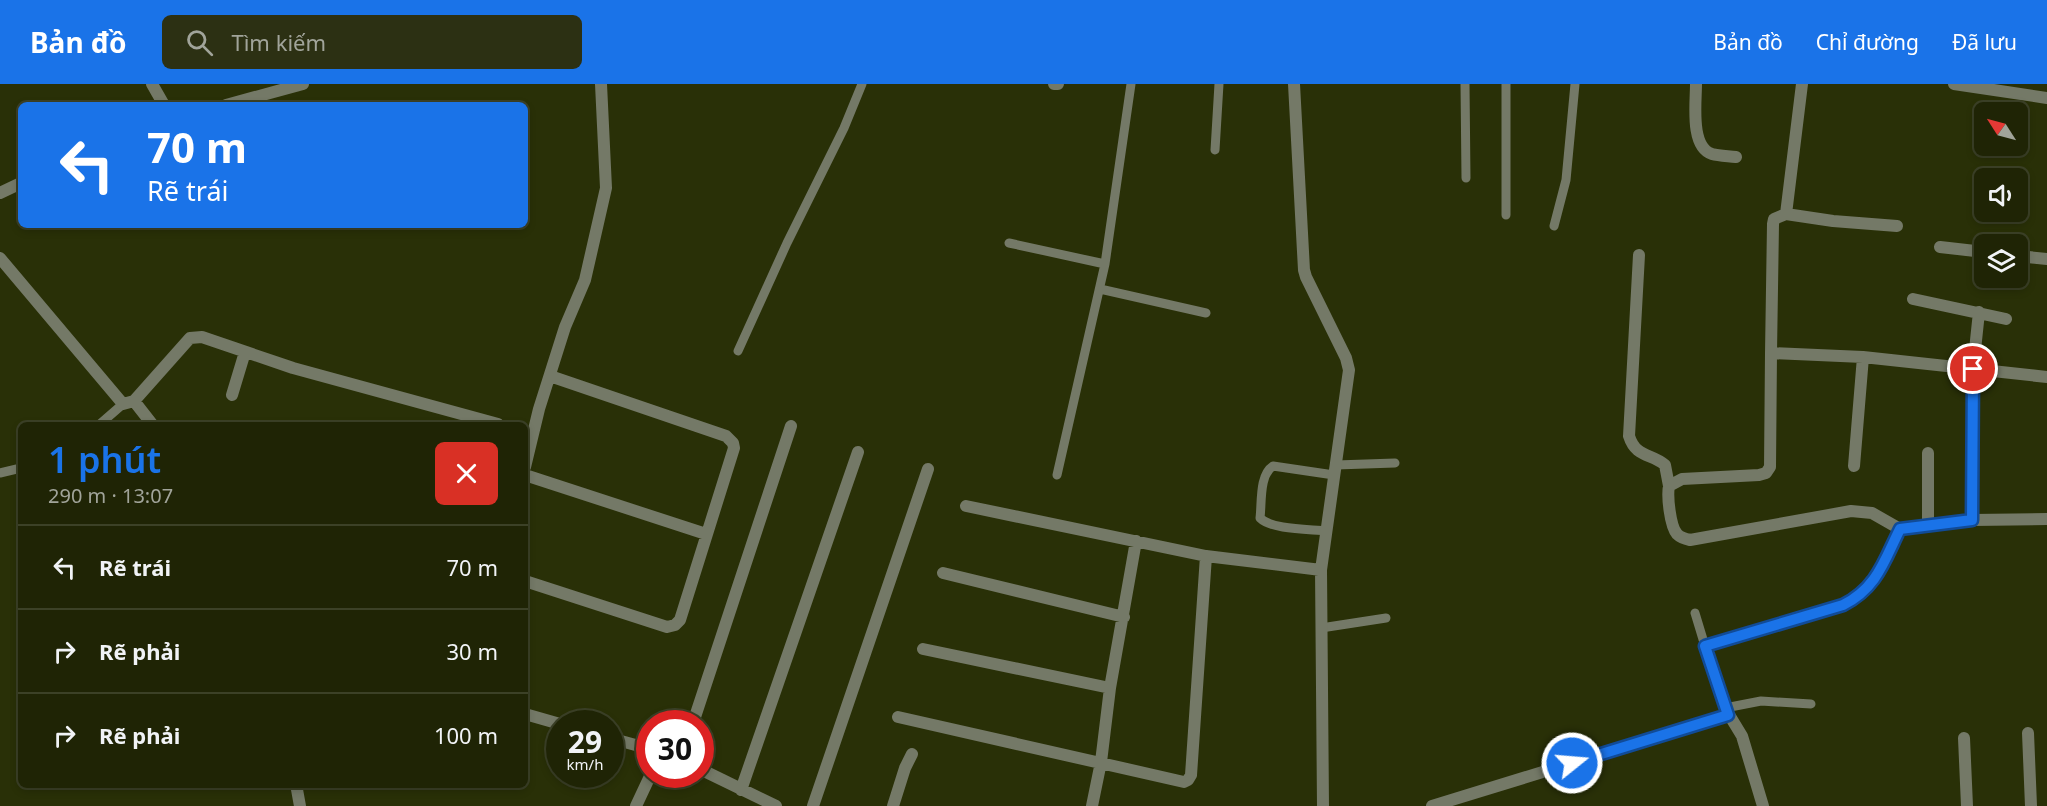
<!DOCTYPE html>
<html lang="vi">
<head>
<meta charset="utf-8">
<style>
  :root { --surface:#1f2405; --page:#2c3013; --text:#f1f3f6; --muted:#a1a49a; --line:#3c4127; --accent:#1a73e8 }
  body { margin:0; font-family:"Noto Sans",sans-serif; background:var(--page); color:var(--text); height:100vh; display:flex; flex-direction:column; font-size:22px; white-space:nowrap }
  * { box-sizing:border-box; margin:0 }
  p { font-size:20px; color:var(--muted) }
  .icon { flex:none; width:33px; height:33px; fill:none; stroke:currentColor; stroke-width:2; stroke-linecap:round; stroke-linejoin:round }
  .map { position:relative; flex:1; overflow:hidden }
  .side { position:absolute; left:18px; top:338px; width:510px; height:366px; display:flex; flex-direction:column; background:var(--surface); border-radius:9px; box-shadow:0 3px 9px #0003,0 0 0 2px var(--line) }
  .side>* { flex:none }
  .guide { position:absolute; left:18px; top:18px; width:510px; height:126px; border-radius:9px; box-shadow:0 3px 9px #0003,0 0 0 2px var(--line); background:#1a73e8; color:#fff; overflow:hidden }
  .needle { width:39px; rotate:306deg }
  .buttons { position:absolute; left:1974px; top:18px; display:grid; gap:12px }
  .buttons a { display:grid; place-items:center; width:54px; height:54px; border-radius:9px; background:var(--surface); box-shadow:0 3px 9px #0003,0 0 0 2px var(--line); font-size:30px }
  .speed { position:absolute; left:546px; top:626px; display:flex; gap:12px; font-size:30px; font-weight:700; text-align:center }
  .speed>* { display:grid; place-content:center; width:78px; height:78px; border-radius:50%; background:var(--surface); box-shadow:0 3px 9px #0003,0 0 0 2px var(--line); line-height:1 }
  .speed small { font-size:15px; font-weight:400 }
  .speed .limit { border:9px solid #d22; background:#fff; color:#111 }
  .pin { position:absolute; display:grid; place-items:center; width:51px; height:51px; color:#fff; margin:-26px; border:3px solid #fff; border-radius:50%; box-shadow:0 2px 6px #0007 }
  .me { position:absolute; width:66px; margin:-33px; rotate:73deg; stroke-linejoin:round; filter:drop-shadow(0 0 4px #0008) }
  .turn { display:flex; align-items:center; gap:21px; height:126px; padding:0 30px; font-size:27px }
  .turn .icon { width:78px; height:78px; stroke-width:2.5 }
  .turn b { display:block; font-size:42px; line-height:51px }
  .round { display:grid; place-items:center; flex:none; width:63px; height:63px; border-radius:9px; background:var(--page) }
  .summary { display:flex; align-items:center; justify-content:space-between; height:102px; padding:0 30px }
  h1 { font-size:36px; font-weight:600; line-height:45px; color:var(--accent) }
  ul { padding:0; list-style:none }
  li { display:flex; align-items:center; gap:18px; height:84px; padding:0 30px; border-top:2px solid var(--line) }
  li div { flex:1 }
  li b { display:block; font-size:22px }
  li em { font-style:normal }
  header { display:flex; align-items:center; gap:36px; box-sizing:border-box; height:84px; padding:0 30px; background:var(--accent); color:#fff }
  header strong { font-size:28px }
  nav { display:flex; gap:33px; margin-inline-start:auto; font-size:21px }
  .search { width:420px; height:54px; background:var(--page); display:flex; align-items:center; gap:15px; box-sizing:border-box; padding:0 21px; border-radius:9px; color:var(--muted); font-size:22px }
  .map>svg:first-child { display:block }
</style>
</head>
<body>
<header>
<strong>Bản đồ</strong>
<div class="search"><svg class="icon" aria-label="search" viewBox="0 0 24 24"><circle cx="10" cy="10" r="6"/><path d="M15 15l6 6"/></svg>Tìm kiếm</div>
<nav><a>Bản đồ</a><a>Chỉ đường</a><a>Đã lưu</a></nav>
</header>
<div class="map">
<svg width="2047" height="722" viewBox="0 0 2047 722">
  <rect width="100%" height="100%" fill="#293007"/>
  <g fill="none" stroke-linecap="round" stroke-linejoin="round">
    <path stroke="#747967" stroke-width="9" d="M1465,0l1,94
      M1506,0v131
      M1215,66l4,-66
      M1554,142l12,-46 9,-96
      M1009,159l96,21
      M1100,205l106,24
      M738,267l49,-108 57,-115 18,-44
      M100,340l23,-20
      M1336,381l59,-2
      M0,389l21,-5
      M1057,391l48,-211 26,-180
      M1327,447c-17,-2 -55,-1 -67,-13 2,-15 -1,-43 13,-52l61,9
      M1695,529l10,33
      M1321,544l65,-10
      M1725,624l36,-7 50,3"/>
    <path stroke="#747967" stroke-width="12" d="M152,0l12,21
      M1294,0l10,186 2,7 40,81 3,12 -28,200 2,236
      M1696,0c0,19 -6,63 16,70 7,2 16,2 24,3
      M1786,130l16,-130
      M1897,142l-64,-5 -47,-7 -12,5 -1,5 -2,129 92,4 184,20
      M1940,163l44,5
      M1639,171l-10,181c7,22 22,17 36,29l4,21
      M2018,172l29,3
      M0,174l123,146 11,-3 56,-63 12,-1 91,31 205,56
      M1913,215l93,20
      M1771,269l-1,114 -4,6 -7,2 -77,4 -13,7c-2,10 1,40 8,48 4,4 8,5 13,6l161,-29 21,2 28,16 72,-9 75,-1
      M232,311l13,-43
      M134,317l18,23
      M1854,382l9,-109
      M525,383l14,-58 26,-82 20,-47 21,-92 -5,-104
      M525,391l181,59
      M966,422l240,50 115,14
      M1972,436l1,-151 6,-57
      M1928,440v-71
      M943,489l181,44
      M525,497l142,46 8,-2 5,-5 54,-172 -1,-5 -7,-7 -176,-60
      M923,565l187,39
      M525,630l35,10
      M898,633l286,65 4,-2 3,-5 15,-219
      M693,639l98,-297
      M2028,649l3,73
      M610,654l40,11
      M1964,654l3,68
      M700,685l76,37
      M296,700l4,22
      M741,706l117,-338
      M636,722l15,-32
      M813,722l115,-337
      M893,722l12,-38 7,-14
      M1092,722l9,-44 9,-74 26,-147
      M1432,722l296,-91
      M1763,722l-21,-70 -17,-28 -20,-62 138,-41c34,-17 41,-44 57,-76"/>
    <path stroke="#747967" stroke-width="12" d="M1054,0h4
      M1954,0l93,14
      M226,21l77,-21
      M0,109l21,-10"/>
  </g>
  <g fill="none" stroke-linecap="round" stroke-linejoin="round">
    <g stroke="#114b97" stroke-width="15">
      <path id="route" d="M1572,679l156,-48 -23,-69 138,-41c34,-17 41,-44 57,-76l72,-9 1,-151"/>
    </g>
    <use href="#route" stroke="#1a73e8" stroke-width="10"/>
  </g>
</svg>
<div class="buttons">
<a><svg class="needle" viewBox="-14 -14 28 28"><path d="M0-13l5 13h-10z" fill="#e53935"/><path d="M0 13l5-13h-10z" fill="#a1a49a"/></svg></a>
<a><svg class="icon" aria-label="sound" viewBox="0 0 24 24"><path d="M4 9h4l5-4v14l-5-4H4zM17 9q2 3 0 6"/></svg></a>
<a><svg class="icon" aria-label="layers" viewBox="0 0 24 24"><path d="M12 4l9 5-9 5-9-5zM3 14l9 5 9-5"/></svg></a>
</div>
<div class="speed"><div>29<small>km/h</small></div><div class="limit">30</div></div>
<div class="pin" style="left:1973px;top:285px;background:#d93025"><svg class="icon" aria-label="arrive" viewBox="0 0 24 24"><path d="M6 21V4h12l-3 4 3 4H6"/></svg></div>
<svg class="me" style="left:1572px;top:679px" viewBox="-20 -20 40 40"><circle r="17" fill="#1a73e8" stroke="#fff" stroke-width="3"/><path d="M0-11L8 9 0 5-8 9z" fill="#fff"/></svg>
<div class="guide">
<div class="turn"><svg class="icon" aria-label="left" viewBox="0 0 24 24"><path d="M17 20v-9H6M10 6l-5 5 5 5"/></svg><div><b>70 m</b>Rẽ trái</div></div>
</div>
<section class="side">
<div class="summary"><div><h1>1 phút</h1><p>290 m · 13:07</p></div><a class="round" style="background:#d93025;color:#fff"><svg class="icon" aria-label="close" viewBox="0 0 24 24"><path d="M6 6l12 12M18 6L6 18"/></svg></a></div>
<ul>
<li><svg class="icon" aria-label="left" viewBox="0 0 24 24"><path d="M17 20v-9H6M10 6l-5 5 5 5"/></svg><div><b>Rẽ trái</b></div><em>70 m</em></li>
<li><svg class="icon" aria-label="right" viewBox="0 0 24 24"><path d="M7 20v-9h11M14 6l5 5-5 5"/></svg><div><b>Rẽ phải</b></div><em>30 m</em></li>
<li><svg class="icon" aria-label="right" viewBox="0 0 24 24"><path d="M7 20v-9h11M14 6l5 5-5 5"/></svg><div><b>Rẽ phải</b></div><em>100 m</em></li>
</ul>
</section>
</div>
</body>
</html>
